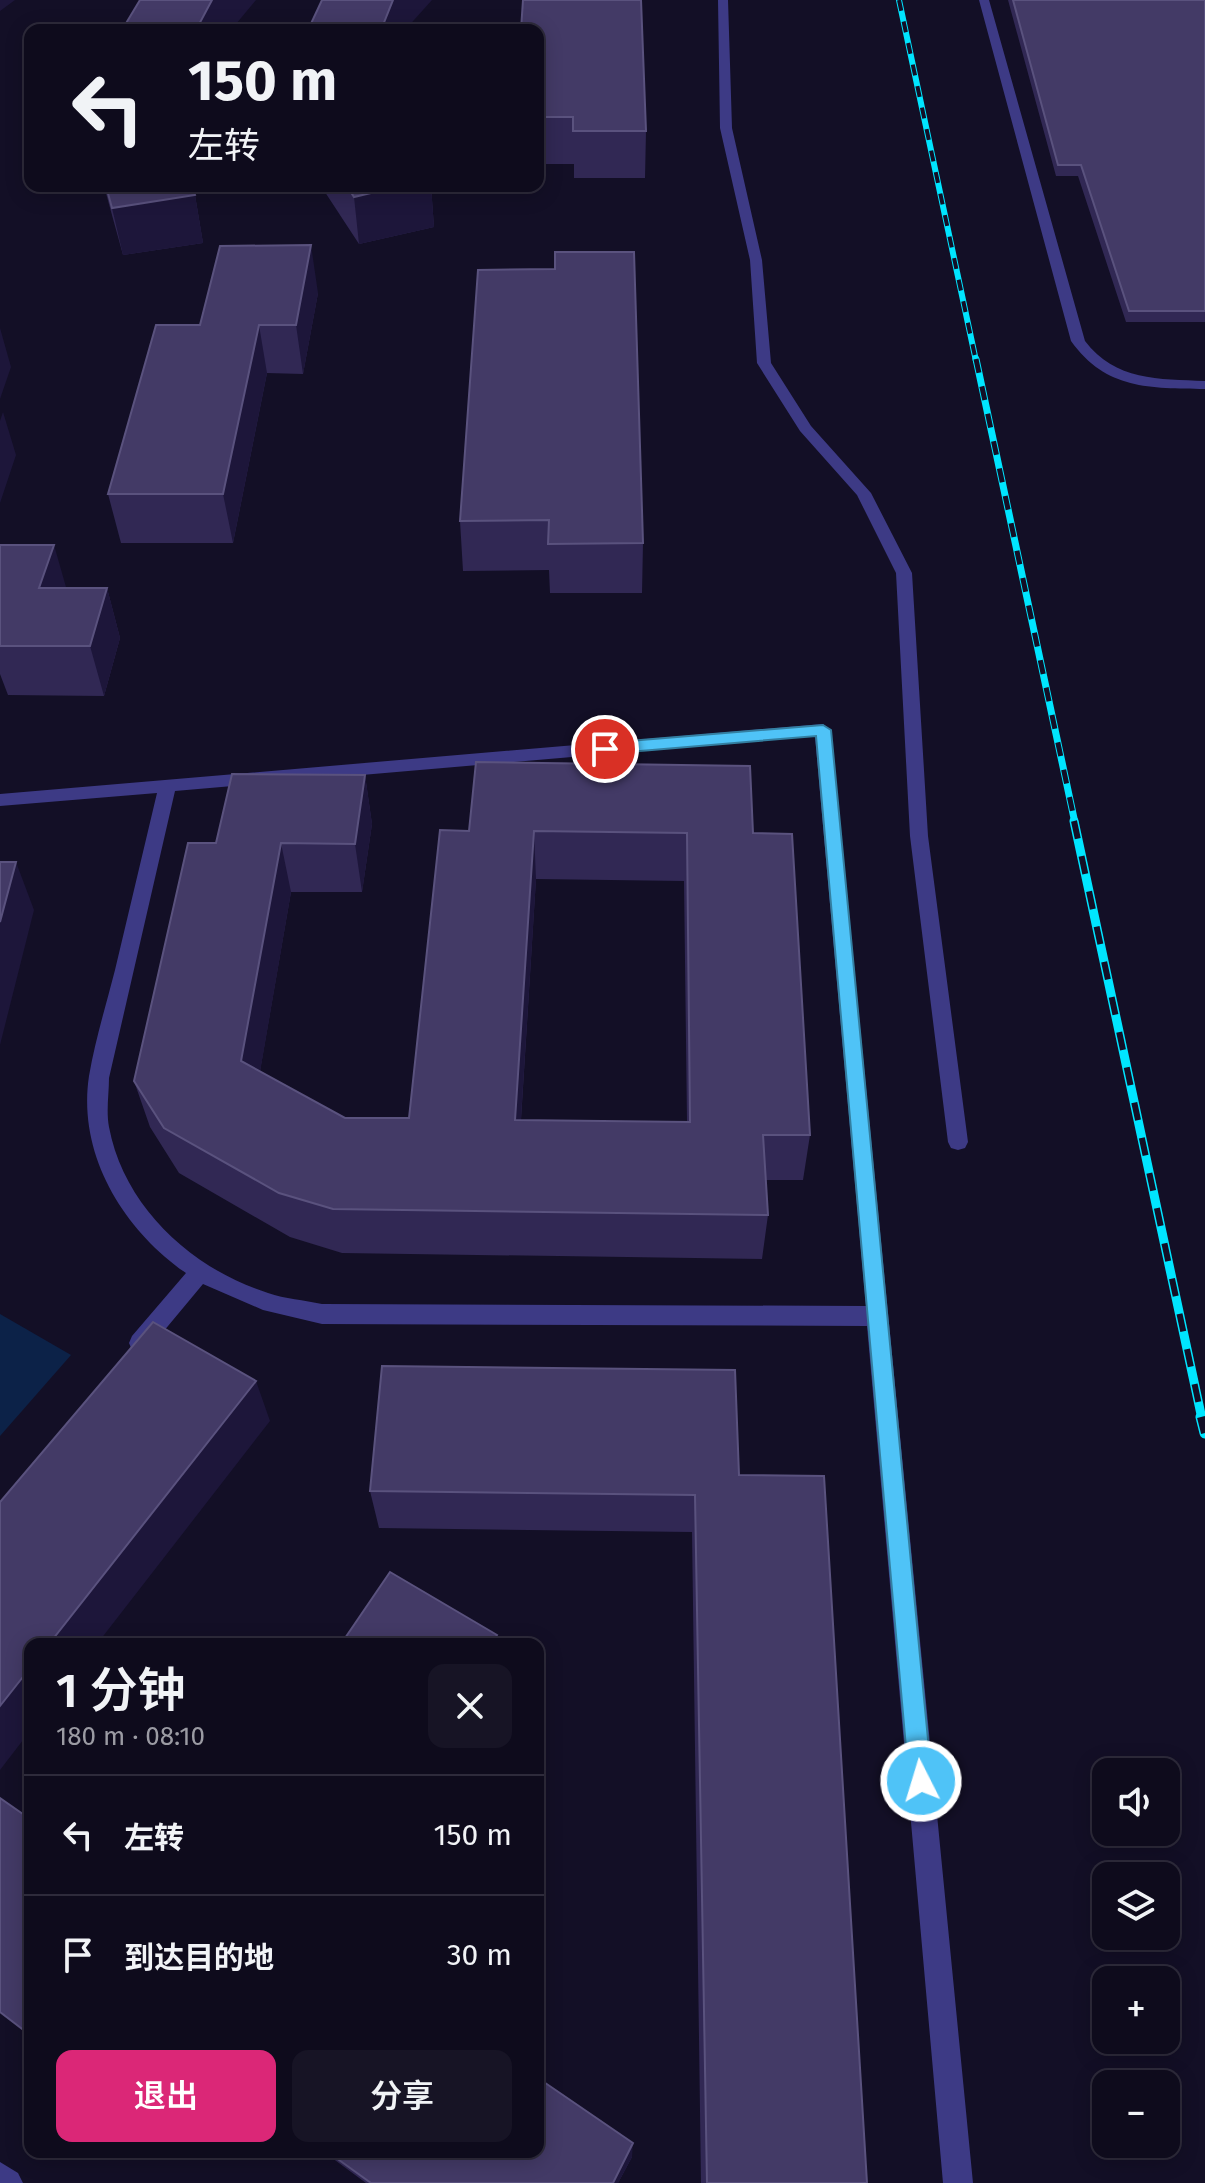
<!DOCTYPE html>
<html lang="zh">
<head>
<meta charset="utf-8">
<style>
  :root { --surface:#0e0b1c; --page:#171425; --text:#f1f3f6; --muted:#9b9ba3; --line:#2e2b3b; --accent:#db2777 }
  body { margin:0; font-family:"Fira Sans","Noto Sans SC",sans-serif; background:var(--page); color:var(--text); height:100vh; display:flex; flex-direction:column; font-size:30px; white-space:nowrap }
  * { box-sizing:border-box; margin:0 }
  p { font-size:26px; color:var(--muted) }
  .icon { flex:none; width:44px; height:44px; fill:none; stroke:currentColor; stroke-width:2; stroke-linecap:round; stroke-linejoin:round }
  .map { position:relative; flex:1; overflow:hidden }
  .drawer { position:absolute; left:24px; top:1638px; width:520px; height:520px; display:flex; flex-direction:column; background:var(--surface); border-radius:16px; box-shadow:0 4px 20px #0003,0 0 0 2px var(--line) }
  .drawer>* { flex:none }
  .banner { position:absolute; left:24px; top:24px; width:520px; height:168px; border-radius:16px; box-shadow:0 4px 20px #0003,0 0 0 2px var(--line); background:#0e0b1c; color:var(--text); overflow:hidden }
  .buttons { position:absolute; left:1092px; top:1758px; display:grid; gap:16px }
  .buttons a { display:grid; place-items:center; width:88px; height:88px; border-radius:16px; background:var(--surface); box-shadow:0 4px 20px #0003,0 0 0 2px var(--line); font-size:40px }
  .pin { position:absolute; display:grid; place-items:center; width:68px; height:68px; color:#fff; margin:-34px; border:4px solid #fff; border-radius:50%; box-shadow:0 2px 8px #0007 }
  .me { position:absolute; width:88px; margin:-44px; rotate:355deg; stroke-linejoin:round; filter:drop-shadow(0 0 6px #0008) }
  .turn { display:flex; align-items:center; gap:28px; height:168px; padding:0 32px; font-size:36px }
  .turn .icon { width:104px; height:104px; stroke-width:2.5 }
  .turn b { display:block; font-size:56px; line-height:68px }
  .round { display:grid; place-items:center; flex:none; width:84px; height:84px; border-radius:16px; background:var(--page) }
  .overview { display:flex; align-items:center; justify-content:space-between; height:136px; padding:0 32px }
  h1 { font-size:48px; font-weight:600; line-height:60px }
  .primary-button { display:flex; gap:16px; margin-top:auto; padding:16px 32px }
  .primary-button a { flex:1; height:92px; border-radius:16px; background:var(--accent); color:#fff; font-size:32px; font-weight:600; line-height:92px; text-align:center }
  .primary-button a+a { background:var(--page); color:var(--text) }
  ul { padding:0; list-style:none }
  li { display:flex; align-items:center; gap:24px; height:120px; padding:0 32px; border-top:2px solid var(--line) }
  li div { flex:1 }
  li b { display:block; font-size:30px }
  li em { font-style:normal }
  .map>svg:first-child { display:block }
</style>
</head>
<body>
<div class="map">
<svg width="1205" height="2183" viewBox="0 0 1205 2183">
  <rect width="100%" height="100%" fill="#130f26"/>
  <path fill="#0c2248" d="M0,1314l71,41 -71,81z"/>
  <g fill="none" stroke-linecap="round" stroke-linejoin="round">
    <path fill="#3d3a85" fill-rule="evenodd" d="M718,0h10l4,128 30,132 9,103 40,63 60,67 41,80 16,263 40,306 -3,6 -7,2 -7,-2 -3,-6 -38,-306 -14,-263 -39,-78 -57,-64 -43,-68 -7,-103 -30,-132z
      M823,724l8,6 142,1453h-30l-76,-857 -545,-2 -59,-14 -60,-26 -55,66 -8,3 -8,-3 -3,-7 3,-7 54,-63c-62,-43 -109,-118 -97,-197 6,-35 17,-71 26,-106 14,-59 28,-118 42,-177l-157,13v-12zM815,736l51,570 -544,-2c-18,-4 -37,-5 -54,-11 -76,-24 -144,-86 -159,-166 -3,-16 0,-33 0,-49l66,-287z
      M0,2162l18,11 5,10h-23z"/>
    <path fill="#3d3a85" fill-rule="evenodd" d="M979,0h10l96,341c30,40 74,38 120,40v8c-55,-1 -99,1 -134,-48z"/>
    <g stroke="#00e5ff" stroke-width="6">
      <path id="rail-far3" d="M899,0l77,361"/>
    </g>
    <g stroke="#00e5ff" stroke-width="7">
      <path id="rail-far2" d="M976,359l99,464"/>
    </g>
    <g stroke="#00e5ff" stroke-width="9">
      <path id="rail-far1" d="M1074,821l128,598"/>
    </g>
    <g stroke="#00e5ff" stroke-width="11">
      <path id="rail" d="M1201,1417l4,16"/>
    </g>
    <use href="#rail-far3" stroke="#130f26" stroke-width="4" stroke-dasharray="11" stroke-linecap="butt"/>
    <use href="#rail-far2" stroke="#130f26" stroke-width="5" stroke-dasharray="14" stroke-linecap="butt"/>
    <use href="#rail-far1" stroke="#130f26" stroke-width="6" stroke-dasharray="18" stroke-linecap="butt"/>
    <use href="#rail" stroke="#130f26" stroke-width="8" stroke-dasharray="23" stroke-linecap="butt"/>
  </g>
  <path fill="#312854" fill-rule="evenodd" d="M1008,0h197v322h-79l-48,-146h-22z
    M538,30l108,101 -1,47h-71v-14h-36z
    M104,186h88l3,9 8,48 -80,12z
    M321,186h110l3,41 -75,17z
    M478,270l165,273 -1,50h-92l-1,-23 -86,1 -3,-50z
    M318,293l-15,81 -36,-1 -34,170h-112l-13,-49 92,-169z
    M0,545l66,43h41l13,50 -16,58 -96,-1 -8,-21z
    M365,775l7,49 -10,68h-71l-31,179 85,47h64l31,-288 313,3 57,302 -7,45h-37l2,35 -6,44 -420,-6 -52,-16 -111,-64 -29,-46 -16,-46 82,-238zM536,879l148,2 3,241 -166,-2z
    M739,1475l128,708h-166l-9,-651 -313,-4 -9,-37z
    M324,2152h214l94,5 -14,26h-252z"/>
  <path fill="#1d163a" d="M0,0h15l-15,11z
    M212,0h44l-25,30h-35z
    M393,0h39l-27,30h-24z
    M400,186h31l3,41 -75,17 -5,-47z
    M195,195l8,48 -80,12 -11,-47z
    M311,245l7,48 -15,81 -7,-49z
    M259,325l8,48 -34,170 -10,-49z
    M0,328l11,39 -11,32z
    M3,412l13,43 -16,48v-82z
    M54,545l14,49 -29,-6z
    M107,588l13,50 -16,58 -14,-50z
    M365,775l7,49 -10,68 -7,-48z
    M534,831l2,48 -18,286 -3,-45z
    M281,843l10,49 -37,215 -13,-46z
    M16,862l18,48 -34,135v-123z
    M256,1381l14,40 -173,223h-48z
    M497,1635l1,9h-7z
    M30,1668v63l-30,39v-64z
    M633,2143l-1,14 -14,26h-5z"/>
  <path fill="#433a66" stroke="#5a527e" stroke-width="2" fill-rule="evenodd" d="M140,0h72l-16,30h-74z
    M322,0h71l-12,30h-73z
    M523,0h118l5,131h-73v-14h-35v-87h-17z
    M1013,0h192v311h-76l-48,-146h-23z
    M106,186h86l3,9 -83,13z
    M347,186h53l-46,11z
    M311,245l-15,80h-37l-36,169h-115l48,-169h44l20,-79z
    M555,252h79l9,291 -95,1 1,-24 -89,1 18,-251 77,-1z
    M0,545h54l-15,43h68l-17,58h-90z
    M476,762l274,4 3,67 39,1 18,301h-47l5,80 -435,-6 -54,-16 -115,-65 -30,-47 54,-238h28l16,-69 133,1 -10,69 -74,-1 -40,218 104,57h64l31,-288 29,1zM534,831l153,2 3,289 -175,-2z
    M0,862h16l-16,60z
    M153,1322l103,59 -207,263h-19v24l-30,38v-204z
    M382,1366l353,4 4,105 85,1 43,707h-160l-12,-688 -325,-4z
    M390,1572l107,63 -6,9h-150z
    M0,1798l30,21v216l-30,-23z
    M538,2078l95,65 -20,40h-242l-43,-31h210z"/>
  <path fill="#4fc3f7" stroke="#337fa1" stroke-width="2" d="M823,725l8,5 101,1051 -3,8 -8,3 -9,-3 -3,-8 -93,-1045 -211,18 -8,-5 8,-6z"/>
</svg>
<div class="buttons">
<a><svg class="icon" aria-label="sound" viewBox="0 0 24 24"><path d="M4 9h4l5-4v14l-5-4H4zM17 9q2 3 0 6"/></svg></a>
<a><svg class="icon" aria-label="layers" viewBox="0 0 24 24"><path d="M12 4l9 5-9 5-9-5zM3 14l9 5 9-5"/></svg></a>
<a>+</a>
<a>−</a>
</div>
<div class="pin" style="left:605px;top:749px;background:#d93025"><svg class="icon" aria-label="arrive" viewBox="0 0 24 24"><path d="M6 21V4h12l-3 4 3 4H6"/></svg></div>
<svg class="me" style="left:921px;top:1781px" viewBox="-20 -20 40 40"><circle r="17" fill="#4fc3f7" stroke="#fff" stroke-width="3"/><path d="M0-11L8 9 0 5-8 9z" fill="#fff"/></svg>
<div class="banner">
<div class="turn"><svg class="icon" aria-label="left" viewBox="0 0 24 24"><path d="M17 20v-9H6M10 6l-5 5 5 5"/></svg><div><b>150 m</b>左转</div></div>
</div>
<section class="drawer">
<div class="overview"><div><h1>1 分钟</h1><p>180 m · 08:10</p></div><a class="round"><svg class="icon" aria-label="close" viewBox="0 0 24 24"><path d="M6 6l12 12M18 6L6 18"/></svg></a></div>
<ul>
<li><svg class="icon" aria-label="left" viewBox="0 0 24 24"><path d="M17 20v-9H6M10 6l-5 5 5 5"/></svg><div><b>左转</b></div><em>150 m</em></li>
<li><svg class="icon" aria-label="arrive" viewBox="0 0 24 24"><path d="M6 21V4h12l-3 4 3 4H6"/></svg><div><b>到达目的地</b></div><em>30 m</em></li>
</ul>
<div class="primary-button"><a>退出</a><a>分享</a></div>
</section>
</div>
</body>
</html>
